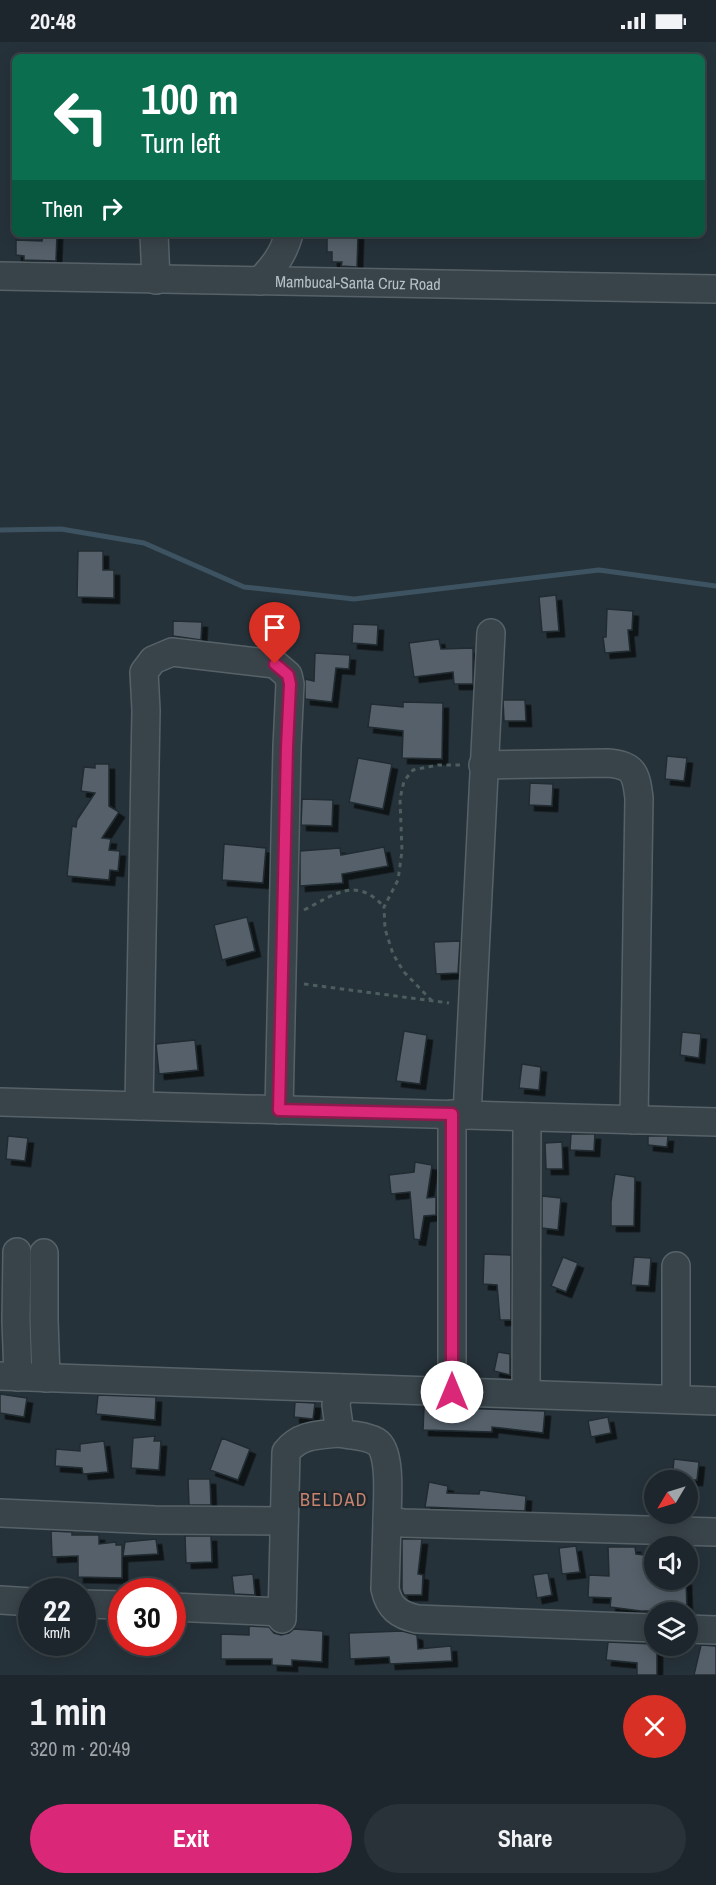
<!DOCTYPE html>
<html lang="en">
<head>
<meta charset="utf-8">
<style>
  :root { --surface:#1c262c; --page:#293238; --text:#f1f3f6; --muted:#a0a5a9; --line:#3a4348; --accent:#db2777 }
  body { margin:0; font-family:"Archivo Narrow",sans-serif; background:var(--page); color:var(--text); height:100vh; display:flex; flex-direction:column; font-size:22px; white-space:nowrap }
  * { box-sizing:border-box; margin:0 }
  p { font-size:20px; color:var(--muted) }
  .icon { flex:none; width:33px; height:33px; fill:none; stroke:currentColor; stroke-width:2; stroke-linecap:round; stroke-linejoin:round }
  .map { position:relative; height:1633px; overflow:hidden }
  .drawer { display:flex; flex-direction:column; background:var(--surface); flex:1 }
  .drawer>* { flex:none }
  .top-card { position:absolute; left:12px; top:12px; width:693px; height:183px; border-radius:9px; box-shadow:0 3px 15px #0003,0 0 0 2px var(--line); background:#0b6e4f; color:#fff; overflow:hidden }
  .needle { width:39px; rotate:232deg }
  .fabs { position:absolute; left:644px; top:1428px; display:grid; gap:12px }
  .fabs a { display:grid; place-items:center; width:54px; height:54px; border-radius:50%; background:var(--surface); box-shadow:0 3px 15px #0003,0 0 0 2px var(--line); font-size:30px }
  .speed { position:absolute; left:18px; top:1536px; display:flex; gap:12px; font-size:30px; font-weight:700; text-align:center }
  .speed>* { display:grid; place-content:center; width:78px; height:78px; border-radius:50%; background:var(--surface); box-shadow:0 3px 15px #0003,0 0 0 2px var(--line); line-height:1 }
  .speed small { font-size:15px; font-weight:400 }
  .speed .limit { border:9px solid #d22; background:#fff; color:#111 }
  .pin { position:absolute; display:grid; place-items:center; width:51px; height:51px; color:#fff; margin:-62px -26px; border-radius:50% 50% 50% 0; rotate:-45deg; box-shadow:0 0 6px #0007 }
  .pin .icon { rotate:45deg }
  .me { position:absolute; width:66px; margin:-33px; rotate:0deg; stroke-linejoin:round; filter:drop-shadow(0 0 4px #0008) }
  .turn { display:flex; align-items:center; gap:21px; height:126px; padding:0 30px; font-size:27px }
  .turn .icon { width:78px; height:78px; stroke-width:2.5 }
  .turn b { display:block; font-size:42px; line-height:51px }
  .then { display:flex; align-items:center; height:57px; padding:0 30px; background:#0003; gap:12px; font-size:22px }
  .round { display:grid; place-items:center; flex:none; width:63px; height:63px; border-radius:32px; background:var(--page) }
  .headline { display:flex; align-items:center; justify-content:space-between; height:102px; padding:0 30px }
  h1 { font-size:36px; font-weight:700; line-height:45px }
  .cta { display:flex; gap:12px; margin-top:auto; padding:12px 30px }
  .cta a { flex:1; height:69px; border-radius:36px; background:var(--accent); color:#fff; font-size:24px; font-weight:700; line-height:69px; text-align:center }
  .cta a+a { background:var(--page); color:var(--text) }
  .status { display:flex; justify-content:space-between; align-items:center; height:42px; padding:0 30px; background:var(--surface); direction:ltr }
  .status svg { height:16px; fill:currentColor }
  .map>svg:first-child { display:block }
</style>
</head>
<body>
<div class="status"><b>20:48</b><svg viewBox="0 0 49 12"><path d="M0 12V9h3v3zM5 12V6h3v6zM10 12V3h3v9zM15 12V0h3v12zM26 1h20v11H26zM47 4h2v5h-2z"/></svg></div>
<div class="map">
<svg width="716" height="1633" viewBox="0 0 716 1633">
  <defs>
    <filter id="shadow"><feDropShadow dx="5.5" dy="5.5" stdDeviation="0" flood-color="#0009"/></filter>
  </defs>
  <rect width="100%" height="100%" fill="#26323a"/>
  <g fill="none" stroke-linecap="round" stroke-linejoin="round">
    <path stroke="#3d5361" stroke-width="5" d="M0,488l61,-1 83,14 100,44 110,12 245,-29 117,16"/>
  </g>
  <path fill="#54616a" stroke="#202b31" stroke-width="1.5" filter="url(#shadow)" d="M43,192h14l-1,27 -32,-1v-4l-8,-1v-15l26,1z
    M327,192h31l-1,33 -16,-1 1,-4h-10v-10h-5z
    M78,509h25v19h11v28l-37,-1z
    M556,553l3,36 -17,1 -3,-35z
    M607,567l26,2 -1,19h-4l2,21 -25,2 -2,-16h3z
    M173,579l29,1 -1,18 -28,-4z
    M353,582l25,1 -1,20 -25,-2z
    M439,597l2,10 32,-1v36h-19l-1,-12 -39,5 -5,-34z
    M315,611l35,2 -1,14 -13,-1 -4,34 -27,-3v-20l9,2z
    M503,658h22l1,21h-22z
    M403,660l40,1 -1,56 -40,-1 1,-27 -35,-4 3,-23 32,3z
    M667,714l20,2 -3,23 -19,-2z
    M358,716l34,6 -9,45 -34,-7z
    M95,722h14v42l10,6 -17,26 9,1 -2,11 11,1 -2,20 -8,-1 -1,10 -42,-4 5,-50 4,1 1,-7 18,-27 -14,-2 3,-24 11,1z
    M530,741l23,1 -1,22 -23,-1z
    M302,757l31,1 -1,26 -31,-1z
    M224,802l42,4 -3,35 -41,-3z
    M384,805l4,19 -46,8 1,9 -43,3v-35l40,-3 1,7z
    M247,875l8,34 -33,9 -8,-35z
    M460,899l-2,32 -22,1 -2,-32z
    M404,989l23,4 -7,49 -24,-3z
    M682,990l19,2 -2,24 -19,-3z
    M195,998l3,30 -39,4 -3,-30z
    M522,1022l19,3 -2,23 -20,-2z
    M571,1092h24l-1,17 -24,-1z
    M8,1094l20,2 -3,23 -19,-2z
    M648,1094h20l-1,11 -19,-2z
    M562,1100l1,27h-17l-1,-26z
    M415,1120l17,3 -5,33 9,-1v18l-12,1 -4,24 -6,-1 -4,-47 -19,2 -2,-19 25,-3z
    M615,1132l20,3 -1,49h-23v-24z
    M542,1154l19,2 -3,32 -16,-2z
    M484,1212l27,1v65h-11l-3,-35 -14,-1z
    M563,1215l15,6 -12,29 -15,-6z
    M634,1215l17,1 -2,28 -18,-1z
    M498,1310l12,2v21l-16,-4z
    M0,1352l27,4 -3,19 -24,-4z
    M98,1353l58,2 -1,23 -59,-6z
    M295,1360l20,1 -2,16 -19,-2z
    M424,1365l121,4 -2,22 -51,-6v5l-69,-2z
    M608,1375l3,16 -20,4 -3,-16z
    M155,1394l-1,5h7l-2,29 -28,-2 2,-30z
    M222,1396l28,11 -12,31 -28,-10z
    M104,1399l4,31 -25,2 -1,-6 -27,-2 1,-17 24,2v-7z
    M674,1417l25,3 -2,18h-25z
    M188,1437h22l1,26h-22z
    M429,1440l19,4 -1,7 32,1 1,-4 46,6 -1,15 -100,-4z
    M51,1489l21,1v3h27v9l17,-2v3h6v33l-44,-1v-21l-26,1z
    M185,1494h26l1,26 -26,1z
    M156,1497l2,15 -35,2 2,-14z
    M402,1497h20l-4,35 5,1 -1,20h-18l-2,-5z
    M576,1504l4,26 -18,2 -3,-26z
    M608,1505h27l1,7 18,2v24h32l1,31h-46l-31,-4 1,-9 -23,-1 1,-22 20,1z
    M548,1531l4,22 -15,3 -4,-23z
    M253,1532l2,21 -21,-1 -2,-18z
    M249,1584l20,1 5,6 7,2 8,-2 5,-4 29,2 -1,31 -30,-2v6l-20,-1v-6h-51v-25l28,1z
    M402,1589l15,4 1,14 33,-3 1,15 -62,3 -1,-7 -39,2 -1,-26z
    M608,1600l46,2v2h3v29h-20v-12l-31,-3z
    M701,1603l15,1v29h-22z"/>
  <g fill="none" stroke-linecap="round" stroke-linejoin="round">
    <g stroke="#576268" stroke-width="30">
      <g id="minor">
        <path d="M154,192l2,46"/>
        <path id="s1" d="M0,234l716,13"/>
        <path d="M260,239c14,-15 23,-26 29,-47"/>
        <path d="M483,723l124,-2c26,2 29,9 32,35l-5,322"/>
        <path d="M0,1060l716,20"/>
        <path d="M139,1064l7,-396 -2,-38 9,-12 19,-8 103,12 13,11 2,9 -3,63 -8,363"/>
        <path d="M452,1072v278"/>
        <path d="M467,1073l24,-482"/>
        <path d="M17,1210l-1,68 2,57"/>
        <path d="M44,1211v67l2,58"/>
        <path d="M676,1224v133"/>
        <path d="M0,1334l716,25"/>
        <path d="M339,1346l-3,17 4,28c11,3 26,2 37,9 15,9 10,62 10,79l16,2 313,9"/>
        <path d="M526,1352l1,-277"/>
        <path d="M0,1471l155,7 129,1"/>
        <path d="M387,1479l-2,68c4,19 14,26 32,30l237,9"/>
        <path d="M0,1558l32,2"/>
        <path d="M82,1562l40,1"/>
        <path d="M172,1565l110,5"/>
        <path d="M282,1577l4,-167c14,-18 33,-17 54,-19"/>
        <path d="M687,1587l29,1"/>
      </g>
    </g>
    <path stroke="#4c5e5d" stroke-width="3" stroke-dasharray="4.5 4.5" stroke-linecap="butt" d="M304,868c31,-16 53,-34 80,-3
      M304,942l145,19
      M432,959l-28,-29 -11,-18 -8,-25 -1,-22 14,-27 4,-29 -2,-52 4,-18 9,-11 25,-5h22"/>
    <use href="#minor" stroke="#39444a" stroke-width="27"/>
  </g>
  <g fill="none" stroke-linecap="round" stroke-linejoin="round">
    <g stroke="#8e194d" stroke-width="15">
      <path id="route" d="M275,622l13,11 2,9 -3,63 -8,363 173,4v278"/>
    </g>
    <use href="#route" stroke="#db2777" stroke-width="10"/>
  </g>
  <g text-anchor="middle" stroke-width="5" stroke-linejoin="round" paint-order="stroke">
    <g font-size="16" fill="#b5bfc6" stroke="#1e292f">
      <text dy="6" stroke="none"><textPath href="#s1" startOffset="358">Mambucal-Santa Cruz Road</textPath></text>
    </g>
    <g font-size="18" letter-spacing="1.5" fill="#c9836d" stroke="#1e292f">
      <text x="334" y="1464">BELDAD</text>
    </g>
  </g>
</svg>
<div class="fabs">
<a><svg class="needle" viewBox="-14 -14 28 28"><path d="M0-13l5 13h-10z" fill="#e53935"/><path d="M0 13l5-13h-10z" fill="#a0a5a9"/></svg></a>
<a><svg class="icon" aria-label="sound" viewBox="0 0 24 24"><path d="M4 9h4l5-4v14l-5-4H4zM17 9q2 3 0 6"/></svg></a>
<a><svg class="icon" aria-label="layers" viewBox="0 0 24 24"><path d="M12 4l9 5-9 5-9-5zM3 14l9 5 9-5"/></svg></a>
</div>
<div class="speed"><div>22<small>km/h</small></div><div class="limit">30</div></div>
<div class="pin" style="left:275px;top:622px;background:#d93025"><svg class="icon" aria-label="arrive" viewBox="0 0 24 24"><path d="M6 21V4h12l-3 4 3 4H6"/></svg></div>
<svg class="me" style="left:452px;top:1350px" viewBox="-20 -20 40 40"><circle r="19" fill="#fff"/><path d="M0-13L10 11 0 6-10 11z" fill="#db2777"/></svg>
<div class="top-card">
<div class="turn"><svg class="icon" aria-label="left" viewBox="0 0 24 24"><path d="M17 20v-9H6M10 6l-5 5 5 5"/></svg><div><b>100 m</b>Turn left</div></div>
<div class="then">Then<svg class="icon" aria-label="right" viewBox="0 0 24 24"><path d="M7 20v-9h11M14 6l5 5-5 5"/></svg></div>
</div>
</div>
<section class="drawer">
<div class="headline"><div><h1>1 min</h1><p>320 m · 20:49</p></div><a class="round" style="background:#d93025;color:#fff"><svg class="icon" aria-label="close" viewBox="0 0 24 24"><path d="M6 6l12 12M18 6L6 18"/></svg></a></div>
<div class="cta"><a>Exit</a><a>Share</a></div>
</section>
</body>
</html>
